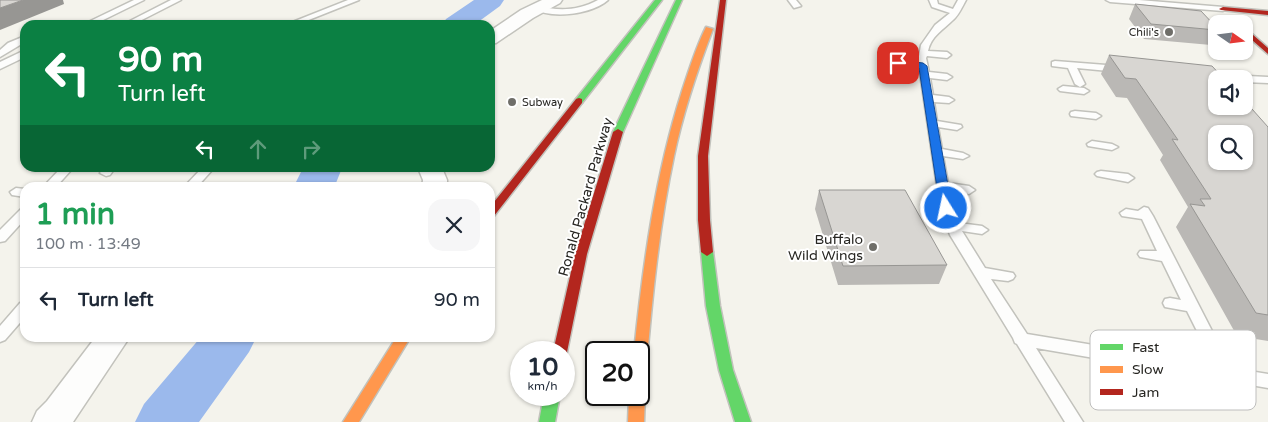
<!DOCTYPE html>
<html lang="en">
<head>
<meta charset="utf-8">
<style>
  :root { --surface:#fff; --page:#f6f6f7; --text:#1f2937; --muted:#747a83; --line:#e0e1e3 }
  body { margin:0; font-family:"Varela Round",sans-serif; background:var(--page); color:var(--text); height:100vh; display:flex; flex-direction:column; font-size:19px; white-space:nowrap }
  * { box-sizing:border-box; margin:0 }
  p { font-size:16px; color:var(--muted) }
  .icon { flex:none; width:28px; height:28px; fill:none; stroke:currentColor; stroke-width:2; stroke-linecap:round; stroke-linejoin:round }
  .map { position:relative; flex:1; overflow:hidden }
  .sheet { position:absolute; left:20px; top:182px; width:475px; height:160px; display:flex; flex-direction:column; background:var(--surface); border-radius:15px; box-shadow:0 1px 4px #0004 }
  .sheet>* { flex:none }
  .banner { position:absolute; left:20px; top:20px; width:475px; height:152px; border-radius:15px; box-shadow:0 1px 4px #0004; background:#0b8043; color:#fff; overflow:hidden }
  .needle { width:32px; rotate:104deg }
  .controls { position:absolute; left:1208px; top:15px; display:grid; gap:10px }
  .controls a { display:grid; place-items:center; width:45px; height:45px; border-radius:10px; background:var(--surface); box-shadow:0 1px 4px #0004; font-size:25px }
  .speed { position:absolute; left:510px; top:341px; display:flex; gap:10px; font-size:25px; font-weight:700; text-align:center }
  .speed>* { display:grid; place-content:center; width:65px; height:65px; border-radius:50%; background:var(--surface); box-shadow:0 1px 4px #0004; line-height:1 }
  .speed small { font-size:12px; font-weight:400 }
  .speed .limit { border:2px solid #111; border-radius:8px; background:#fff; color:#111 }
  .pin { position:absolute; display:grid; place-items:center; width:42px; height:42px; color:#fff; margin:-21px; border-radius:10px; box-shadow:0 2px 8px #0006 }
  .me { position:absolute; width:55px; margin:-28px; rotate:350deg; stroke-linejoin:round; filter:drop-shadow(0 0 4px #0008) }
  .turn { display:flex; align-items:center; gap:18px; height:105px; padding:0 15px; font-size:22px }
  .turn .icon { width:65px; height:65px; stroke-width:2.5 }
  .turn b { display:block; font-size:35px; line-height:42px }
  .lanes { display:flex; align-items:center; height:48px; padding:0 15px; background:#0003; justify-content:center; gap:25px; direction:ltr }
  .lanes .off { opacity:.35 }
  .round { display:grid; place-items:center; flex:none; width:52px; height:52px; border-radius:15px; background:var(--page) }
  .head { display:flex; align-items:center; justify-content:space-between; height:85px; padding:0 15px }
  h1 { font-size:30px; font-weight:700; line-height:38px; color:#1e9e55 }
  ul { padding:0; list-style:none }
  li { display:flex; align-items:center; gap:15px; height:65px; padding:0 15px; border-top:1px solid var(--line) }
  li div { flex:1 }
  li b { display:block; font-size:19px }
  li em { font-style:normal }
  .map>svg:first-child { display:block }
</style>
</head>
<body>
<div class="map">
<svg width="1268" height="422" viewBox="0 0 1268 422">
  <rect width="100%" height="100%" fill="#f4f3ec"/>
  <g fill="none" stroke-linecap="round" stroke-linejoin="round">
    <path fill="#9bb9ec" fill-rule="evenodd" d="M474,0h30l-4,6 -26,19h-32l4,-6z
      M303,168h39l-8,20h-41z
      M200,338h56l-7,14 -50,70h-64l9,-18z"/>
    <g stroke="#c2c2bc" stroke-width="3">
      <path id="lane" d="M134,0h10l-51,25h-11z
        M171,0h10l-49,25h-10z
        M348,0h11l-63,25h-11z
        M598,0h10c-16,14 -57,20 -75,8l4,-2c22,5 41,5 61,-6z
        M788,0h8l5,6 -7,2z
        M929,0h8l1,4 15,5 5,-9h8c-4,7 -7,15 -13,20 -10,10 -22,16 -25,31l19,1 4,3 -4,3 -20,-2 -1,2 3,14 18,2 5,3 -5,3 -17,-2 3,17 16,2 5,3 -5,3 -15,-1 3,19 24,4 1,2 -5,3 -19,-3 4,22 21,4 6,3 -6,3 -20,-3 5,27 21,3 6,4 -6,4 -20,-3 3,16 7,16 23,3 6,4 -6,4 -20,-3 23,37 28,5 2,3 -2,3 -5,2 -17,-2 36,55 187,31 -27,-54 -22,-4 -2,-4 2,-4 5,-1 11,2 -19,-39 -22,-4 -2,-3 2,-3h17l-15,-32 -20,-3 -2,-3 6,-4 12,2 6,-4 4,1 5,8 78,152 37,6v14l-232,-40 47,74h-18l-48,-78 -2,-1 -2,-5 -63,-103 -10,-28 -21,-140 -21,-1 -5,-3 5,-3 20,2 3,-17 14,-20 15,-12 -18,-6z
        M1106,0h33l84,7 4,2 -4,2 -113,-9z
        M25,36v6l-25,15v-7l8,-7z
        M25,50v7l-25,12v-7z
        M1055,61l64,5 5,3 -5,3 -42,-4 8,16 -5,3 -5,-3 -7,-16 -16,-2v-4z
        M1207,74l61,3v6l-24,-1v-3h-40l-2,-2z
        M1063,86l21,2 5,3 -5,3 -24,-3 -2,-2z
        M1075,111l21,2 5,3 -5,3 -25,-3 -1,-2 1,-2z
        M1092,141l20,3 6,3 -6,3 -24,-4 -1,-2z
        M61,168h12l-18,20h-13z
        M104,168h11l-5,7 -4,1 -6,-3z
        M202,168h12l-18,20h-13z
        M1101,171l27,3 6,4 -6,4 -31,-6 -2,-2 2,-2z
        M16,188l9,1v8l-13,-2 -2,-3z
        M25,208v11l-20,22 -5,1v-12l21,-21z
        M25,302v15l-20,23 -5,2v-16l20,-23z"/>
    </g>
    <g stroke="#c2c2bc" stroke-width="3">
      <path id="street" d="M542,0h20l-2,3 -27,15 -37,25 -6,1v-13l31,-21z
        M418,168h24l5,12v8h-25l1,-8z
        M95,338h34l-56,84h-41l5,-11 10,-10z"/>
    </g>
    <g stroke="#c2c2bc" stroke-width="3">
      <path id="fast" d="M655,0h7l-80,103h-6v-4z
        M676,0h6l-59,132 -5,3 -3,-1 -2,-2z
        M707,248l6,4 7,54 13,64 18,52h-16l-16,-52 -13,-64 -5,-54z
        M544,395h16l-5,27h-16z"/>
    </g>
    <g stroke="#c2c2bc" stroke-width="3">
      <path id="slow" d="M706,27l7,2c-16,42 -30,84 -39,127 -15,71 -22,143 -28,215l-2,4 -5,2v-25h-5c9,-88 21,-176 48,-261 7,-21 14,-44 24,-64z
        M396,338h14l-51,84h-16z
        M639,389l3,2 3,4 -1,27h-16l1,-27h10z"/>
    </g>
    <g stroke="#c2c2bc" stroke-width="3">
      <path id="jam" d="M720,0h6l-18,156 2,64 3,32 -6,4 -6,-4 -3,-32v-64z
        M1223,7l45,4v4l-47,-5 -2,-1z
        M1244,27l24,21v6l-24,-21z
        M579,98l3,1v4l-88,113 -4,2v-11l86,-108z
        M618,129l5,3 -36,122 -20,98 -3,4v-4h-11l22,-98 38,-122z"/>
    </g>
    <use href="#lane" fill="#fdfdfc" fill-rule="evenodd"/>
    <use href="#street" fill="#fdfdfc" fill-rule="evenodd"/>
    <use href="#fast" fill="#63d668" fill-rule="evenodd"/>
    <use href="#slow" fill="#ff974d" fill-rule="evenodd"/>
    <use href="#jam" fill="#b3261e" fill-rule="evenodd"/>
  </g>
  <path fill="#bab8b5" d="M1135,4l81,23v9l-5,9 -67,-6 -15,-20z
    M1109,55l159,72v214l-31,-5 -61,-109 12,-20 -28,-47 3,-5 -36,-57 -11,-1 -15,-23z
    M819,190l128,75 -8,19 -101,1 -23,-76z"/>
  <path fill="#979693" d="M23,0h40l1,4 -64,26v-22z"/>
  <path fill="#d8d6d2" stroke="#979693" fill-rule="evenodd" d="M0,0h23l-23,8z
    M1135,4l66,7 15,16v3l-65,-6z
    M1109,55l103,11 12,13h-8v27h28v-6l24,27v188l-12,-2 -66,-109 15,2 -5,-7h11l-39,-60 6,1 -42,-61 -11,-1zM1216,134h28v27h-28z
    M819,190h86l42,75 -104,1z"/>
  <path fill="#1a73e8" stroke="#114b97" d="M898,60l25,3 4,3 25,142 -2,2 -4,1 -6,-3 -21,-140 -24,-3v-4z"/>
  <g fill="#6f6e69" stroke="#fff" stroke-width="2">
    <circle cx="1169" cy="32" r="5"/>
    <circle cx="512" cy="102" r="5"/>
    <circle cx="873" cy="247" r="5"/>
  </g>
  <g text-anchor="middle" stroke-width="4" stroke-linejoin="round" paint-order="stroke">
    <g font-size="11" fill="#272622" stroke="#fff" text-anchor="end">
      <text x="1159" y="36">Chili's</text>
      <text x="522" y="106" text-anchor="start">Subway</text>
    </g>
    <g font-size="14" fill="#272622" stroke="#fff">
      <text transform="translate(585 197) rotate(-74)" y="5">Ronald Packard Parkway</text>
    </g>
    <g font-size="14" fill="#272622" stroke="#fff" text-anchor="end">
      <text x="863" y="244">Buffalo<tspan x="863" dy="16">Wild Wings</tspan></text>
    </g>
  </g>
  <rect x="1090" y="330" width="166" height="80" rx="8" fill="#fff" stroke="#bebebd" stroke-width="1"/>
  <rect x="1100" y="344" width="23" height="6" fill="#63d668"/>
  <rect x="1100" y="366" width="23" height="7" fill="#ff974d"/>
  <rect x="1100" y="389" width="23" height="6" fill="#b3261e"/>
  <g font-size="14" fill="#272622">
    <text x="1132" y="352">Fast</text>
    <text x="1132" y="374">Slow</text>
    <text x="1132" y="397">Jam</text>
  </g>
</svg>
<div class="controls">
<a><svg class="needle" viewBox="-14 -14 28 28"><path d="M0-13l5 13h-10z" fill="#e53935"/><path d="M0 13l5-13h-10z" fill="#747a83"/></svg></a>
<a><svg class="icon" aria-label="sound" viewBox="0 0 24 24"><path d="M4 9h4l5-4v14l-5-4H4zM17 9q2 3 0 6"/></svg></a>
<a><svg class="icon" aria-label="search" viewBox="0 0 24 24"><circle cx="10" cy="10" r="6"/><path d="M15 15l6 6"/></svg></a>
</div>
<div class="speed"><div>10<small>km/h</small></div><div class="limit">20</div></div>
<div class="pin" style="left:898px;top:63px;background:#d93025"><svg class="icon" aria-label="arrive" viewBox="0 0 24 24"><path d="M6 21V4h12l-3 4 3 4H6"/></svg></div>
<svg class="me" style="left:946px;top:208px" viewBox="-20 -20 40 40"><circle r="17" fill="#1a73e8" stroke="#fff" stroke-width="3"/><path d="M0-11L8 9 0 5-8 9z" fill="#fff"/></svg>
<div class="banner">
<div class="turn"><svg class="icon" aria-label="left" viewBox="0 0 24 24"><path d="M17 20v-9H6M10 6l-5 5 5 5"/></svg><div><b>90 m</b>Turn left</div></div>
<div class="lanes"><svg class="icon" aria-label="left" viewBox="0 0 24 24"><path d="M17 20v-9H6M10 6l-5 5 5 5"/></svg><svg class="icon off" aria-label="ahead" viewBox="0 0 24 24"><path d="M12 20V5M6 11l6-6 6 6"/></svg><svg class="icon off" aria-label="right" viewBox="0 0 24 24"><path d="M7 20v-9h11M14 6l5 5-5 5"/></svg></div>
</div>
<section class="sheet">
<div class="head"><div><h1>1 min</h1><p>100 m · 13:49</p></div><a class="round"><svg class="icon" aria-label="close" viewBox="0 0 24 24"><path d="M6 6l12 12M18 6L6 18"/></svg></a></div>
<ul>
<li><svg class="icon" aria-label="left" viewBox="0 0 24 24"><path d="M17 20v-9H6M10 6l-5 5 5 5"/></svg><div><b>Turn left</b></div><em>90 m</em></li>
</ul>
</section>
</div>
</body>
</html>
